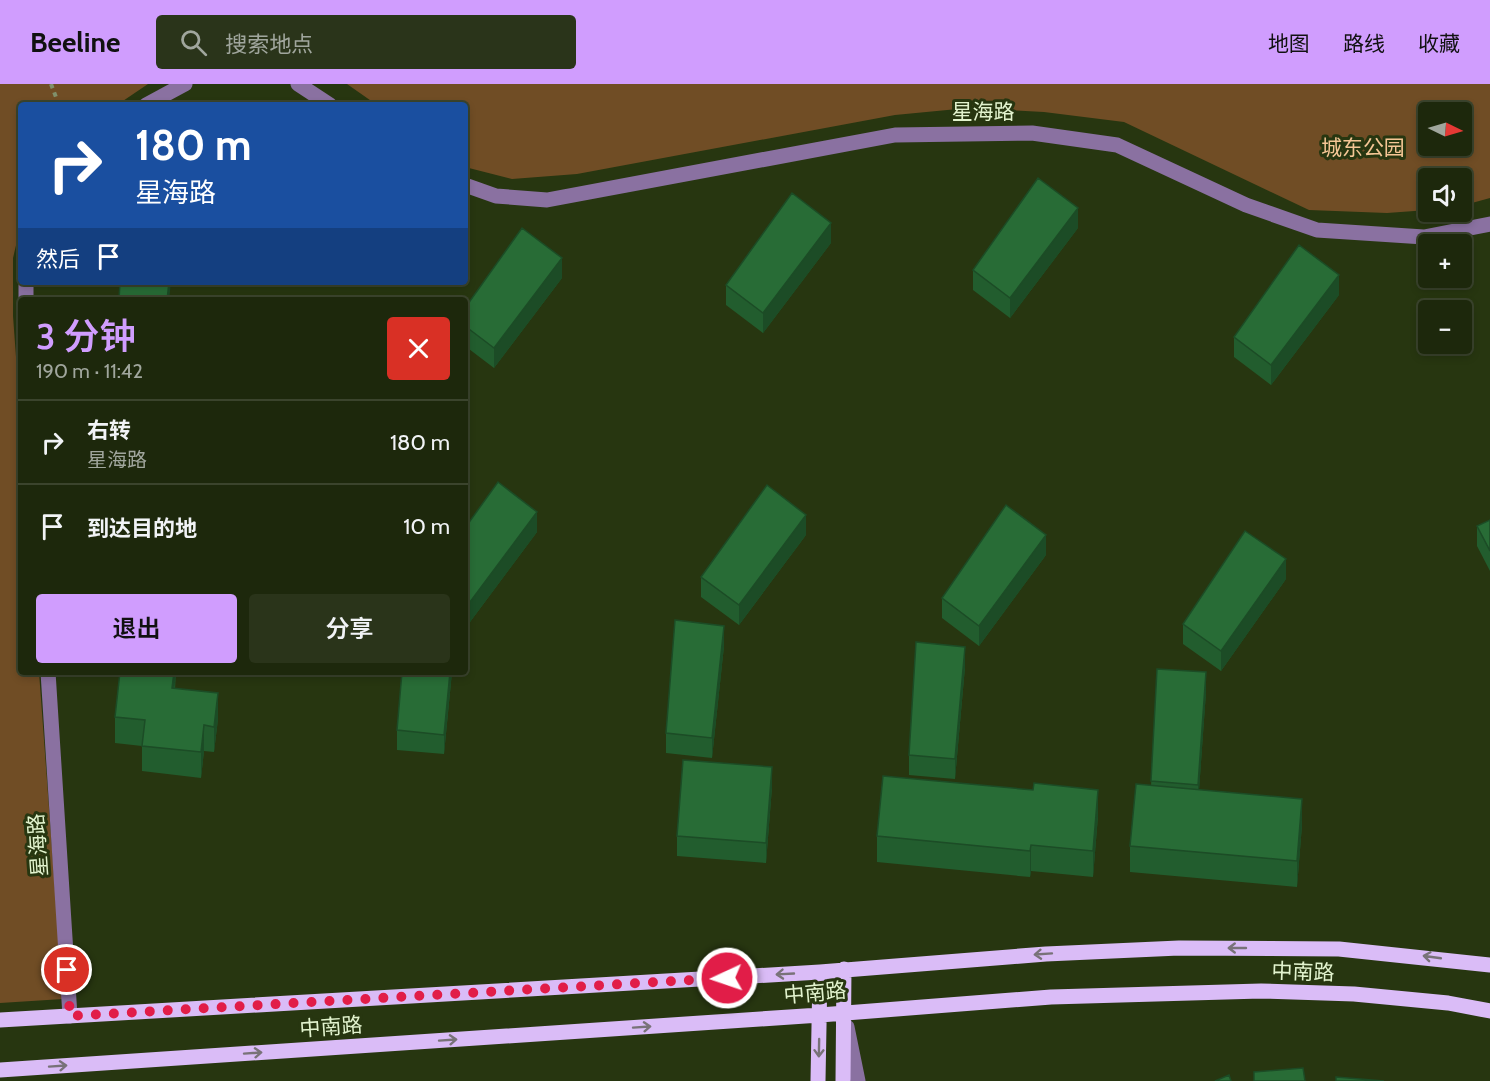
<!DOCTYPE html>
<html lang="zh">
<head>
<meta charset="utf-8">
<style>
  :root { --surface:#1d280c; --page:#2a341a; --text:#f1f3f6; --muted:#a0a69d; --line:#3b442d; --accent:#d09dfe }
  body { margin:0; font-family:Cabin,"Noto Sans SC",sans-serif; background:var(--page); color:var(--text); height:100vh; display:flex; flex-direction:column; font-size:22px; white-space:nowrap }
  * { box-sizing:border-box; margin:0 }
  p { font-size:20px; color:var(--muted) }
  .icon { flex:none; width:33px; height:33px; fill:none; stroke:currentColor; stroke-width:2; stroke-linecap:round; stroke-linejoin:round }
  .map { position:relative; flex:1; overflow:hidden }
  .side { position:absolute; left:18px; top:213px; width:450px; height:378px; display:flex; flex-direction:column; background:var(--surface); border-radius:6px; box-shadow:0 3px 9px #0003,0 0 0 2px var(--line) }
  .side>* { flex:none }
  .guide { position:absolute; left:18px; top:18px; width:450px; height:183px; border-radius:6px; box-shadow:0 3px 9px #0003,0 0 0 2px var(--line); background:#1a4fa0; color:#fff; overflow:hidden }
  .needle { width:39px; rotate:95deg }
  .fabs { position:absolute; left:1418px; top:18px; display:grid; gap:12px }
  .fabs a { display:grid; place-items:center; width:54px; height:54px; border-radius:6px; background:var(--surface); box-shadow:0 3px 9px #0003,0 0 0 2px var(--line); font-size:30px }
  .pin { position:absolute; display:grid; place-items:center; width:51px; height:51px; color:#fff; margin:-26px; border:3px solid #fff; border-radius:50%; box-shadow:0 2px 6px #0007 }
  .me { position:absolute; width:66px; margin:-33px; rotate:267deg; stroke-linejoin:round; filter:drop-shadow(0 0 4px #0008) }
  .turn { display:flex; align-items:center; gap:21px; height:126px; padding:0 18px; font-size:27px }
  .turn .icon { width:78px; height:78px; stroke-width:2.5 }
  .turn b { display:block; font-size:42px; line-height:51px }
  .then { display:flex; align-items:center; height:57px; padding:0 18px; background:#0003; gap:12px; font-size:22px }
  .round { display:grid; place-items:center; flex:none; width:63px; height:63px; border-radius:6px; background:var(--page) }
  .head { display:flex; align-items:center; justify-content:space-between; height:102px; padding:0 18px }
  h1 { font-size:36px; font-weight:600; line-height:45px; color:var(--accent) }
  .action { display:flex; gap:12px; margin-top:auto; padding:12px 18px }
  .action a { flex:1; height:69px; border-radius:6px; background:var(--accent); color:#111; font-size:24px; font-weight:600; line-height:69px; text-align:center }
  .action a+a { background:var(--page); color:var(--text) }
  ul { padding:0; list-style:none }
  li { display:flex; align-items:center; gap:18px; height:84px; padding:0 18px; border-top:2px solid var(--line) }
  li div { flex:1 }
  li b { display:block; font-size:22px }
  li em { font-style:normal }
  header { display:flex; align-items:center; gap:36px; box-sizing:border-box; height:84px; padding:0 30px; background:var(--accent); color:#111 }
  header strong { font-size:28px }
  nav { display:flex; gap:33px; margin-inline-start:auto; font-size:21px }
  .search { width:420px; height:54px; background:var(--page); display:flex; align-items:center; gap:15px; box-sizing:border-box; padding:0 21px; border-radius:6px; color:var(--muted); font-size:22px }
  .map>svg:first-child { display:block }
</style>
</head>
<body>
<header>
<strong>Beeline</strong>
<div class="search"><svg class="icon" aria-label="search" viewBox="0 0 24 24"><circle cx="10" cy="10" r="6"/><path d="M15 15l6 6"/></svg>搜索地点</div>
<nav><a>地图</a><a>路线</a><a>收藏</a></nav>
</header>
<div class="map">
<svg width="1490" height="997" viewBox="0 0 1490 997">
  <rect width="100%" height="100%" fill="#273610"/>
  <path fill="#704d25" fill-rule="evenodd" d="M0,0h148l-31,21h-96v119l-8,34v58l8,109v247h18l24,327 -63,4z
    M347,0h1143v114l-29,8v-28h-33v32l-41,3 -78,-3 -185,-88 -80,-10 -76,-4 -73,7 -318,59 -65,5 -47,-12v-62h-88zM1428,28h33v34h-33z"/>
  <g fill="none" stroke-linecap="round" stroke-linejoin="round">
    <path stroke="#80906b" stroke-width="4" stroke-dasharray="4.5 4.5" stroke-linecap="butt" d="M51,0l8,21"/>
    <path stroke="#8a71a1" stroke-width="15" d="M298,0l32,21
      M146,21l39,-21
      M465,101l31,11 51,4 348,-65 137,-2 85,12 129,60 71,25 107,7 66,-13
      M26,216v-18
      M48,588l22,344
      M847,943l11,54"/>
    <path stroke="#dabcf7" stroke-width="15" d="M0,936l820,-48 226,-18 133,-6 160,1 151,16
      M0,986l820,-55 231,-18 210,-6 93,3 94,9 42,8
      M818,997l2,-109
      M843,997l1,-112"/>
  </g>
  <path fill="#225d2e" d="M1078,144l-68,90 -37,-28v-20z
    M831,159l-68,90 -37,-28v-20z
    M562,194l-68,90 -29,-22v-38z
    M1339,211l-68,90 -37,-28v-20z
    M1490,436v51l-13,-25v-20z
    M465,444l72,4 -67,90 -5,-4z
    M806,451l-67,90 -38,-28v-20z
    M1046,471l-67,91 -37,-28v-20z
    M1286,495l-65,92 -38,-27v-20z
    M724,562l-12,112 -46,-5v-20z
    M965,583l-10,112 -46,-4v-20z
    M1157,585l49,23 -7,98 103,35 -5,62 -167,-15v-26l21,-60z
    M120,588h56l-1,17 43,30 -4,33 -10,-1 -3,27 -59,-7v-25l-27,-3v-26z
    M402,588h50l-8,82 -47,-4v-20z
    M772,703l-6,76 -89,-7v-20z
    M1033,706l65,26 -5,61 -62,-6 -1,6 -153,-15v-26z"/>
  <path fill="#1c4c26" d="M1078,124v20l-68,90v-20z
    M831,139v20l-68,90v-20z
    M562,174v20l-68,90v-20z
    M1339,191v20l-68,90v-20z
    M169,198h2l-2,18h-2z
    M537,428v20l-67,90v-20z
    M806,431v20l-67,90v-20z
    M1046,451v20l-67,91v-20z
    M1286,475v20l-65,92v-20z
    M724,542v20l-12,112v-20z
    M965,563v20l-10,112v-20z
    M174,588h2l-4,42v-26z
    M450,588h2l-8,82v-19z
    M1206,588v20l-8,113v-20z
    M218,609v26l-4,33v-25z
    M204,641v26l-3,27v-26z
    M772,683v20l-6,76v-20z
    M1098,706v26l-5,61v-26z
    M1302,715v26l-5,62v-26z
    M1031,761v26l-1,6v-26z"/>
  <path fill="#286c36" stroke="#1c4c26" stroke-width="1.5" d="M1038,94l40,30 -68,90 -37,-28z
    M792,109l39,30 -68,90 -37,-28z
    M522,144l40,30 -68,90 -29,-22v-18z
    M1299,161l40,30 -68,90 -37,-28z
    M120,198h49l-2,18h-48z
    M498,398l39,30 -67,90 -5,-4v-70z
    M767,401l39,30 -67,90 -38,-28z
    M1006,421l40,30 -67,91 -37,-28z
    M1490,436v31l-13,-25z
    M1245,447l41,28 -65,92 -38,-27z
    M675,536l49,6 -12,112 -46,-5z
    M916,558l49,5 -10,112 -46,-4z
    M1157,585l49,3 -8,113 -47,-4z
    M120,588h54l-2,16 46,5 -4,34 -10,-2 -3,27 -59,-6 3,-26 -30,-3z
    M402,588h48l-6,63 -47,-5z
    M683,676l89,7 -6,76 -89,-7z
    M883,692l150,14 1,-7 64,7 -5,61 -62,-6 -1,6 -153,-15z
    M1136,700l166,15 -5,62 -167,-15z
    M1303,984l2,13h-51v-9z
    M1229,991l2,6h-16z
    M1336,993l48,4h-48z"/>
  <defs><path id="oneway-shaft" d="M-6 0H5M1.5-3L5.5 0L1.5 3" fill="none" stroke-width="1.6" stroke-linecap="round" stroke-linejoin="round" transform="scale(1.5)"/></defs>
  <g stroke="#787278">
    <use href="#oneway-shaft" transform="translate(1237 864) rotate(-180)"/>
    <use href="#oneway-shaft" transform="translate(1043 870) rotate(176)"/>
    <use href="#oneway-shaft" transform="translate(1432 873) rotate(-172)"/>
    <use href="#oneway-shaft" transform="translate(785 890) rotate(177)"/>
    <use href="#oneway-shaft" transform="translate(642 943) rotate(-4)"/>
    <use href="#oneway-shaft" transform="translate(448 956) rotate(-4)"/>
    <use href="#oneway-shaft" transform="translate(819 964) rotate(91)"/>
    <use href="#oneway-shaft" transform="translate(253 969) rotate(-4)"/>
    <use href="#oneway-shaft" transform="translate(58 982) rotate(-4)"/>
  </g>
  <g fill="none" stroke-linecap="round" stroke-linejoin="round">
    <path stroke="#e11d48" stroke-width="10" stroke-dasharray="0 18" d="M67,886l3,46 657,-38"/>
  </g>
  <g text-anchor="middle" stroke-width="6" stroke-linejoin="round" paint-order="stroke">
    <g font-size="21" fill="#e2f3ce" stroke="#273610">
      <text x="983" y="35">星海路</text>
      <text transform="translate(38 761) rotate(-94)" y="7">星海路</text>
      <text transform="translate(1303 888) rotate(2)" y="7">中南路</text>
      <text transform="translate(815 909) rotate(-5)" y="7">中南路</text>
      <text transform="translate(331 943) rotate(-4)" y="7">中南路</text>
    </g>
    <g font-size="21" fill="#f5c695" stroke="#273610">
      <text x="1363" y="71">城东公园</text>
    </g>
  </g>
</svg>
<div class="fabs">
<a><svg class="needle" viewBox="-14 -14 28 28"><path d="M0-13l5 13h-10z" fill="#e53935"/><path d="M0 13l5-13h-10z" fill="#a0a69d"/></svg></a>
<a><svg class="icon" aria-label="sound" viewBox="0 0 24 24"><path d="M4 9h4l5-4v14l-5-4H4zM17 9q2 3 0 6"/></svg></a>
<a>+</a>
<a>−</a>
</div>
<div class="pin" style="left:67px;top:886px;background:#d93025"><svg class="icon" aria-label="arrive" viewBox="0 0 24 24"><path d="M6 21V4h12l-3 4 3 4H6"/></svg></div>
<svg class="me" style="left:727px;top:894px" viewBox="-20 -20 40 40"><circle r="17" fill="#e11d48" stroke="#fff" stroke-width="3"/><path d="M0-11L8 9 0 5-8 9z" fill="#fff"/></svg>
<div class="guide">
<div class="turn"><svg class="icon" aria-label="right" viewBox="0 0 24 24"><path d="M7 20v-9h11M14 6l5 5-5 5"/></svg><div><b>180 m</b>星海路</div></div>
<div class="then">然后<svg class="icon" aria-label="arrive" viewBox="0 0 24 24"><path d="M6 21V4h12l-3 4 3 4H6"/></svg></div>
</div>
<section class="side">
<div class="head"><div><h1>3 分钟</h1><p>190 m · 11:42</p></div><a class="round" style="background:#d93025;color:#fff"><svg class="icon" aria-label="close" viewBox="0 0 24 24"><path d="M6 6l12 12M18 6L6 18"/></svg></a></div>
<ul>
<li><svg class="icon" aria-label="right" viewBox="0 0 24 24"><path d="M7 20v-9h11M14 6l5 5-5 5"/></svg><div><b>右转</b><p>星海路</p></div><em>180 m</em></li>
<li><svg class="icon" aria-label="arrive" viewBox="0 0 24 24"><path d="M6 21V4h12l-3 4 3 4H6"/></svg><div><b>到达目的地</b></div><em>10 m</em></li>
</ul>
<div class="action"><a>退出</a><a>分享</a></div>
</section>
</div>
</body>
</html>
